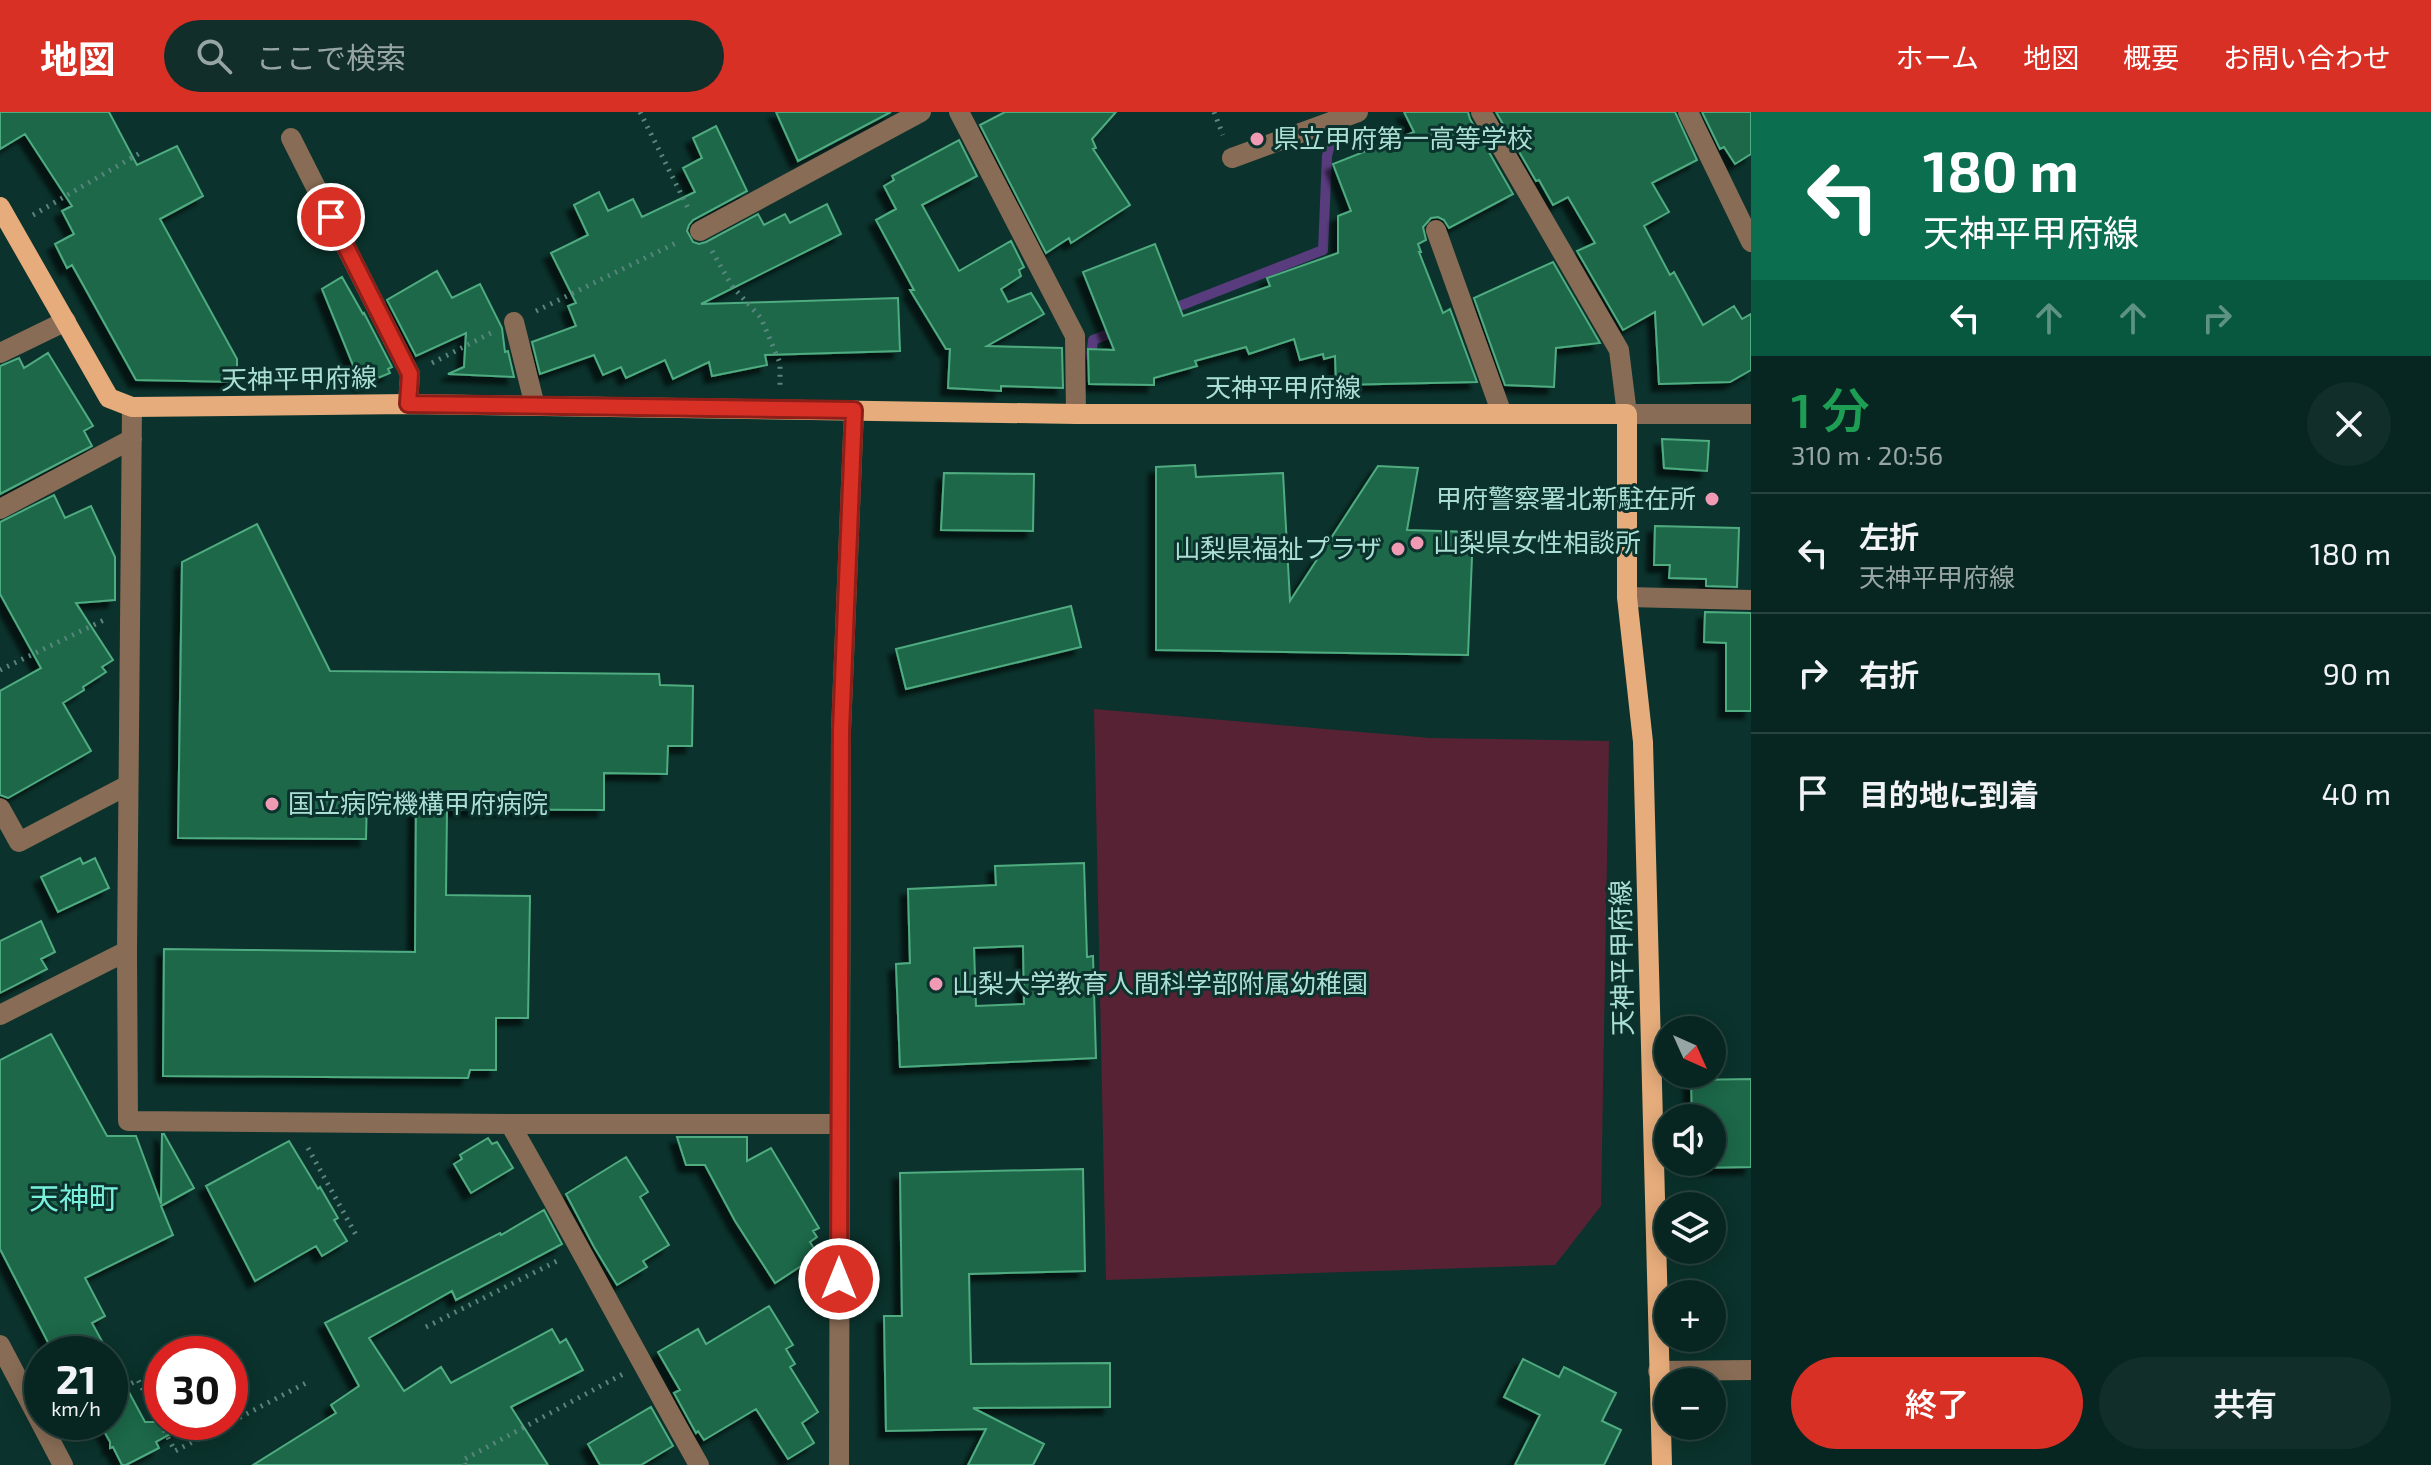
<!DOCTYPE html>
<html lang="ja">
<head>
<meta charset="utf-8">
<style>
  :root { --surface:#082621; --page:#112e2a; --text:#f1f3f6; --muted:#98a5a5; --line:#29433f; --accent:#d93025 }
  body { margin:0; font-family:"Exo 2","Noto Sans JP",sans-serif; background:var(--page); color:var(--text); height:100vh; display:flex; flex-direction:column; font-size:30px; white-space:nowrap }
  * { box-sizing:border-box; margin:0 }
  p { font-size:26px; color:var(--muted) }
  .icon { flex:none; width:44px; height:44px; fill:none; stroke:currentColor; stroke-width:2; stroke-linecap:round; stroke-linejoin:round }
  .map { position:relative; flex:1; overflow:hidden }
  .drawer { display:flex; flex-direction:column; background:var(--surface); width:680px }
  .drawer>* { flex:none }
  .guide { background:#0b6e4f; color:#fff; overflow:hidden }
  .needle { width:52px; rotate:135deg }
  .fabs { position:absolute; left:1654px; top:904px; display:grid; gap:16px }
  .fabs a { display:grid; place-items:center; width:72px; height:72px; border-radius:50%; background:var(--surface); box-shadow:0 4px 20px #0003,0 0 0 2px var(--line); font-size:40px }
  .speed { position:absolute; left:24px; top:1224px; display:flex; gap:16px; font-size:40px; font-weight:700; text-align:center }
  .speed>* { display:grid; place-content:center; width:104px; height:104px; border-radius:50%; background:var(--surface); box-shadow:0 4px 20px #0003,0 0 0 2px var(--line); line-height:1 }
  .speed small { font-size:20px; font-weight:400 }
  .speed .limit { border:12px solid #d22; background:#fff; color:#111 }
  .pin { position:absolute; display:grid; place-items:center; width:68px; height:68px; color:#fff; margin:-34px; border:4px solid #fff; border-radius:50%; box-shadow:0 2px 8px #0007 }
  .me { position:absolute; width:88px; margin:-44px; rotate:0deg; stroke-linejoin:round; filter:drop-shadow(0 0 6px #0008) }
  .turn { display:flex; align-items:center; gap:28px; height:168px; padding:0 40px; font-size:36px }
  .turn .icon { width:104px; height:104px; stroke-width:2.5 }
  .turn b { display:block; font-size:56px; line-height:68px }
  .lanes { display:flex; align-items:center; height:76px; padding:0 40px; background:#0003; justify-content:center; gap:40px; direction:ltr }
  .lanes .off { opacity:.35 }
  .round { display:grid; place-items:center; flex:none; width:84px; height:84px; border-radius:42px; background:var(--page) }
  .head { display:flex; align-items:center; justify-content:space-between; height:136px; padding:0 40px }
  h1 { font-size:48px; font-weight:600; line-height:60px; color:#1e9e55 }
  .action { display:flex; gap:16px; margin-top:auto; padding:16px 40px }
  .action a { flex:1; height:92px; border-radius:48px; background:var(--accent); color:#fff; font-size:32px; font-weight:600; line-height:92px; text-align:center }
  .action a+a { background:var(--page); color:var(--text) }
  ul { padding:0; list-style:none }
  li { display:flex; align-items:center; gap:24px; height:120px; padding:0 40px; border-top:2px solid var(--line) }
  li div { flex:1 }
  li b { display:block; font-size:30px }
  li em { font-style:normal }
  header { display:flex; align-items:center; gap:48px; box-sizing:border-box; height:112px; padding:0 40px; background:var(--accent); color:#fff }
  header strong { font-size:38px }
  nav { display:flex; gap:44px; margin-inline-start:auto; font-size:28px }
  .search { width:560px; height:72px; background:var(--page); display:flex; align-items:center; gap:20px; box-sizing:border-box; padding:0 28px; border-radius:44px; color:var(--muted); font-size:30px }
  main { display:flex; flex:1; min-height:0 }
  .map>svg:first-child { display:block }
</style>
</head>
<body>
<header>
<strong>地図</strong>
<div class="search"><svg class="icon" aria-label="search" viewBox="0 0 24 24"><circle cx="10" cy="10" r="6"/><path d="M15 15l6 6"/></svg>ここで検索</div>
<nav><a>ホーム</a><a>地図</a><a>概要</a><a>お問い合わせ</a></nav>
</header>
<main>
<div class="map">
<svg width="1751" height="1353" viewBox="0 0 1751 1353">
  <defs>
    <filter id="shadow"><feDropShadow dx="-7" dy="7" stdDeviation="2" flood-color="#0009"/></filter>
  </defs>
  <rect width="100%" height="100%" fill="#0b322c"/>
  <path fill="#572334" d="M1094,597l337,29 178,3 -8,465 -46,59 -449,15z"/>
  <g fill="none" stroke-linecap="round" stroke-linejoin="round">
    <path stroke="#583c7e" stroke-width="10" d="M1167,199l156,-61 4,-94 6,-23
      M1091,246l2,-18 26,-10"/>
  </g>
  <path fill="#1d6748" stroke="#4fac81" stroke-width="2" fill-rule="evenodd" filter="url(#shadow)" d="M0,0h109l28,53 40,-19 26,50 -43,23 77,140v23l-101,-2 -64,-115 -5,3 -12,-24 19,-10 -12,-23 10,-5 -47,-72 -25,15z
    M776,0h115l-93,49z
    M1005,0h111l-24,27 4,9 -3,1 37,56 -59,38 -2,-5 -23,15 -66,-128z
    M1404,0h64l2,7 43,75 -64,34 -5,-8 -6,-3 -7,1 -8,9 3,13 -8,4 3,8h-2l24,61 7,-4 27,73 -141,3 -1,-29 -11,3 -1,-5 -23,6 -6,-21 -45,15 -3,-7 -51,14 2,5 -43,12v7l-65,-1 -1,-35 26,1 -31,-78 72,-28 28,72 87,-30 -3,-8 71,-25v-37l13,-5 -18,-47 81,-32z
    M1496,0h179l22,48 -45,23 17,29 -25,14 26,49 4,-3 29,53 31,-19 8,13 9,-5v56l-21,12 -71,2 -4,-72 -32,18 -46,-79 18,-8 -27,-46 -15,8 -14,-25 -3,1z
    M1702,0h49v42l-16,10 -11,-17 -4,2z
    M716,14l31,65 -54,29 -4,5 -2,6 6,11 6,2 7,-2 52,-28 6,11 21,-11 5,9 37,-19 14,30 -140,70 197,-6 2,53 -135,4 2,10 -55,11 -3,-14 -36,17 -8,-19 -39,18 -5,-11 -18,8 -9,-20 -54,19 -8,-32 44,-16 -8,-20 8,-3 -25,-50 37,-18 -14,-30 25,-13 9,19 25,-12 9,18 53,-25 -12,-24 19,-10 -9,-20z
    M959,28l18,36 -55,29 37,66 52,-30 13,26 -5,3 2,6 -20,13 7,13 23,-9 13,21 -57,32 75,2 1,40 -62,-2v5l-53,-3 2,-39h-4l-36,-59h4l-38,-70 20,-11 -12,-23 10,-6 -2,-4z
    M1553,150l47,81 -44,5 -2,39 -49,-2 -31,-87z
    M437,159l15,27 28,-14 22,44 3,24 3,-1 6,26 -66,-3 16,-7 2,-34 -50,23 -29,-56z
    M342,165l21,37 1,-1 28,54 -4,2 2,4 -29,12 -39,-96z
    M48,241l45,73 -9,5 8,15 -92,48v-128l19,-8 5,10z
    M1662,327l47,2 -2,30 -43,-3z
    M1195,353l1,12 87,-4 7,128 88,-135 40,2 -11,62 66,2 -5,123 -312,-5v-183z
    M944,361l90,1 -1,57 -92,-1z
    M54,383l11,23 26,-12 24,51v43l-39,3 37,57 -11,7 4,5 -23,15 1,3 -21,13 28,48 -83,47 -8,-3v-104l41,-23 -41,-74v-72z
    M257,412l73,147 329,3 1,11 33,1 -1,60h-24l-1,28 -63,-1v37l-157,-1 -1,86 84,1 -2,122h-32v52h-26l-2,8 -305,-2 1,-127 251,3 1,-154h-49l-1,41 -188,-1 4,-276z
    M1655,414l84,2 -2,59 -31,-1v-7l-37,-1 1,-13h-16z
    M1071,494l10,41 -175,42 -10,-40z
    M1705,500l46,1v98h-25v-68l-22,-1z
    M80,746l3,6 12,-6 14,30 -51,24 -17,-35z
    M1084,751l3,94 6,-1 3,102 -196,9 -4,-103 14,-1 -2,-74 88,-4 -1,-19zM1023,834l1,58 -48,2 -2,-58z
    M41,809l14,31 -14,7 6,10 -47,24v-52z
    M51,922l56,102h29l25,68 1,-70h2l30,54 -33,18 12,29 -88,43 20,38 -13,7 17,31h-55l-54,-105v-189z
    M1751,967v88l-58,1 -1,-6h20v-44h-20l-1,-38z
    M677,1025h70v24l24,-13 48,80 -6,3 4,6 -7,5 8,13 -43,28 -40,-62 -30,-56h-19z
    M488,1026l4,6 5,-2 16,26 -42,25 -17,-29 8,-5 -2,-4z
    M289,1029l29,48 2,-2 18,31 -4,2 13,21 -25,15 -6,-10 -61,35 -49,-95z
    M626,1045l22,35 -8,5 29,48 -26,16 4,6 -30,18 -23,-38 -28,-53z
    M1083,1057l2,102 -116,3 2,90 139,-1v44l-137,1 71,36 -11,21h-65l18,-36 -100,2 -2,-115h18l-2,-143z
    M544,1098l18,34 -106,56 -4,-9 -83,47 35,53 37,-24 10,16 101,-54 8,14 6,-4 17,31 -72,37 37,58h-295l83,-52 -5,-8 28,-19 -34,-63 175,-90 1,2z
    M769,1194l24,39 -7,4 9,15 -5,3 28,45 -16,11 12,20 -26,16 -32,-50 -52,31 -6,-9 -2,2 -22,-40 6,-3 -22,-38 40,-23 8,15z
    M110,1245l35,65h47l-36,20 3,6 -33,17h-4l-9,-18 -3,1v-6l-11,-20h11z
    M1523,1247l36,18 5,-10 52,26 -14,28 19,9 -17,35h-89l25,-50 -36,-18z
    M651,1295l22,39 -32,19h-41l-12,-21z"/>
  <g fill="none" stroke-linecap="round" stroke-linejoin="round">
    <path stroke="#58857d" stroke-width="5" stroke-dasharray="2 6" stroke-linecap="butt" d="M640,0l48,96
      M1214,0l9,23
      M33,103l107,-62
      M712,139l20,35 29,32 19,45v22
      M536,199l142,-69
      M432,251l59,-30
      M0,558l104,-50
      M308,1036l48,87
      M426,1215l133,-67
      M110,1282l28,-14 37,71 131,-68
      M465,1353l-2,-5 160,-86"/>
    <path stroke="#886c55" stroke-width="20" d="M959,0l116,224 1,78
      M1481,0l138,238 8,64h124
      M1688,0l63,130
      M291,26l119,236 -2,30
      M1232,46l126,-46
      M1436,118l66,184
      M700,119l221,-119
      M514,210l21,84
      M0,241l66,-32
      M132,295l-5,544 1,170 382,3h329
      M0,397l132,-70
      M1627,485l124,3
      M0,696l19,34 109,-57
      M0,903l127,-64
      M510,1012c65,113 125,228 189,341
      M0,1233l63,120
      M1658,1259l93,-1
      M839,1353l2,-734 13,-321"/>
    <path stroke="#e6ac7b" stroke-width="20" d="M0,95l109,191 23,9 276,-3 668,10h551v183l16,145 19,723"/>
  </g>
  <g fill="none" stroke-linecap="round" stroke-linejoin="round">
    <g stroke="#8d1f18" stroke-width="20">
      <path id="route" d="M331,105l79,157 -2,30 446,6 -13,321 -2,548"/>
    </g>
    <use href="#route" stroke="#d93025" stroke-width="14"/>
  </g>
  <g fill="#f19ab3" stroke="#0b322c" stroke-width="3">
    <circle cx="1257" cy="27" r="8"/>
    <circle cx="1712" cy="387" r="8"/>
    <circle cx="1417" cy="431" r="8"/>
    <circle cx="1398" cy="437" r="8"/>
    <circle cx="272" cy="692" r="8"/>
    <circle cx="936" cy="872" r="8"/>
  </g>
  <g text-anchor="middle" stroke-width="6" stroke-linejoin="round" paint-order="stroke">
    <g font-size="26" fill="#abdfd4" stroke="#0b322c" text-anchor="start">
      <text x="1273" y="36">県立甲府第一高等学校</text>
      <text x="1696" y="396" text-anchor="end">甲府警察署北新駐在所</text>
      <text x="1433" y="440">山梨県女性相談所</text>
      <text x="1382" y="446" text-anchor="end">山梨県福祉プラザ</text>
      <text x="288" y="701">国立病院機構甲府病院</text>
      <text x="952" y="881">山梨大学教育人間科学部附属幼稚園</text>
    </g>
    <g font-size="26" fill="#abdfd4" stroke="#0b322c">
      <text transform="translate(299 267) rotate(-1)" y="9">天神平甲府線</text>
      <text x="1283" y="285">天神平甲府線</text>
      <text transform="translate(1622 846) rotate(-91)" y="9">天神平甲府線</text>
    </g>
    <g font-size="30" fill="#7aefdb" stroke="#0b322c">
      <text x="74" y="1097">天神町</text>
    </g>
  </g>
</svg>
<div class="fabs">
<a><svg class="needle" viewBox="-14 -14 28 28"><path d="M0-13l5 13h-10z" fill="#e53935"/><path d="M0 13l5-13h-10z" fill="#98a5a5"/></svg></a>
<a><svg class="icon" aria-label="sound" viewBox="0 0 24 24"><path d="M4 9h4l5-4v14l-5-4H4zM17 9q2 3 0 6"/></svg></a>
<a><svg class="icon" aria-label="layers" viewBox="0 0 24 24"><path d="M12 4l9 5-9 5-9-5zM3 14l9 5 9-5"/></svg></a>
<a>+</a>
<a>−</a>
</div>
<div class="speed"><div>21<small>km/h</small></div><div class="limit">30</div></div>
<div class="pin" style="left:331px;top:105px;background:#d93025"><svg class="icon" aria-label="arrive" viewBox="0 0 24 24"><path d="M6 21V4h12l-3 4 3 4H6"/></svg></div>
<svg class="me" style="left:839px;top:1167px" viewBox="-20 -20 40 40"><circle r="17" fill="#d93025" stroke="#fff" stroke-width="3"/><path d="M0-11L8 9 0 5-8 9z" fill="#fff"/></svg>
</div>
<section class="drawer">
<div class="guide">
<div class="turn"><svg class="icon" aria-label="left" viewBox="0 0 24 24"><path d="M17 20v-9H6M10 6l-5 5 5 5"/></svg><div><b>180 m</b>天神平甲府線</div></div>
<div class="lanes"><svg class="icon" aria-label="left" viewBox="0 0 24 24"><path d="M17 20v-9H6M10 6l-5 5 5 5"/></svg><svg class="icon off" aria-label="ahead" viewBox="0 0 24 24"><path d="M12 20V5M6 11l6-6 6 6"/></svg><svg class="icon off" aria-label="ahead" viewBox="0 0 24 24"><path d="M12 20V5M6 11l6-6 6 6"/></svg><svg class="icon off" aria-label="right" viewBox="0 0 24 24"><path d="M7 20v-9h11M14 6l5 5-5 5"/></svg></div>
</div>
<div class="head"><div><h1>1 分</h1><p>310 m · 20:56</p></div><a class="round"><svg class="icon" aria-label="close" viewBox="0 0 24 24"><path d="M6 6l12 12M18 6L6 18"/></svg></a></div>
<ul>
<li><svg class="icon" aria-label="left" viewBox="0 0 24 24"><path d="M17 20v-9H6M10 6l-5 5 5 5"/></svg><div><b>左折</b><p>天神平甲府線</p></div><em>180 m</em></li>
<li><svg class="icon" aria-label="right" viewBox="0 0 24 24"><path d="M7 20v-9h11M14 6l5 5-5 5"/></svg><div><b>右折</b></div><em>90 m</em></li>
<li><svg class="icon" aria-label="arrive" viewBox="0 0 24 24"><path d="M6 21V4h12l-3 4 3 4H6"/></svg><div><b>目的地に到着</b></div><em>40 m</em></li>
</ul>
<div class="action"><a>終了</a><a>共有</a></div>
</section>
</main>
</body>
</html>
